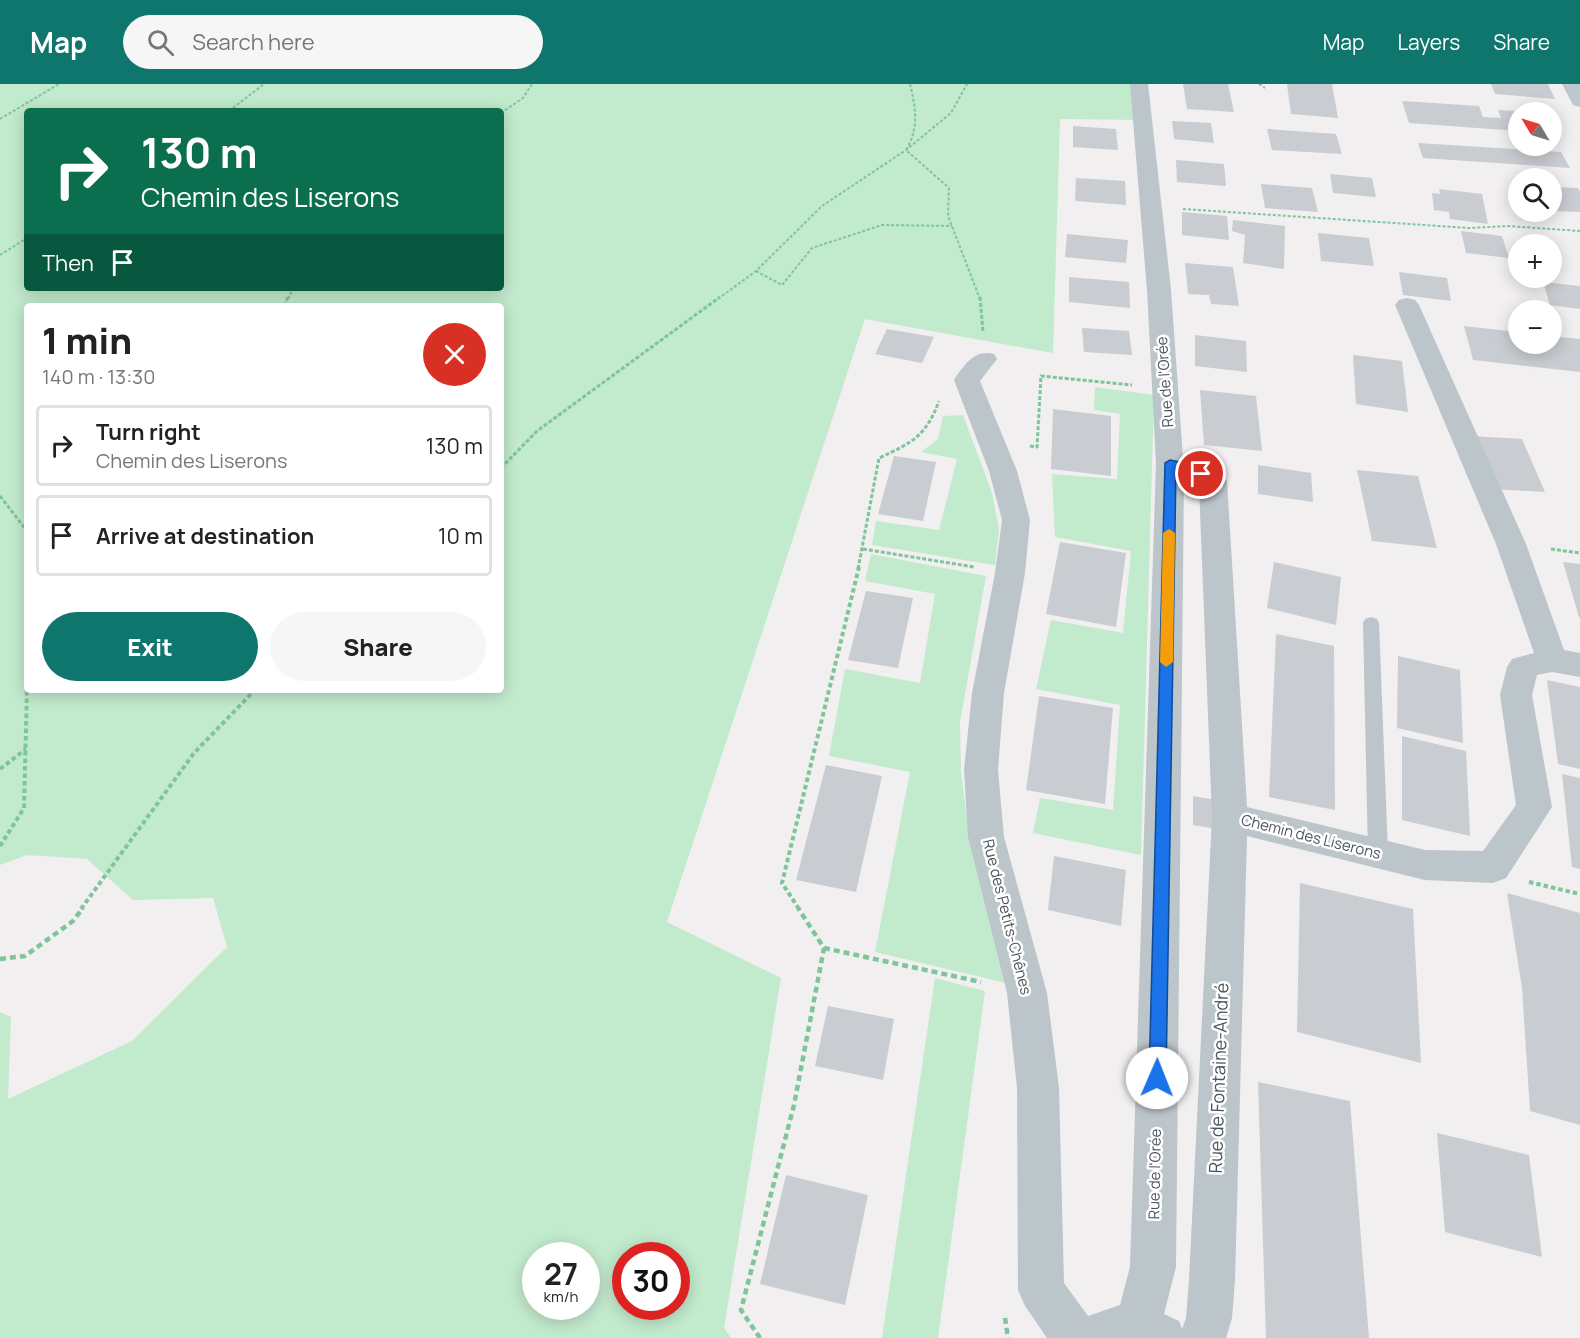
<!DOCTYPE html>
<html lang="en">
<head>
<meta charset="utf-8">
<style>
  :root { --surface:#fff; --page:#f6f6f6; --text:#222; --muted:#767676; --line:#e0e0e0; --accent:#0f766e }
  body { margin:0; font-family:Manrope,sans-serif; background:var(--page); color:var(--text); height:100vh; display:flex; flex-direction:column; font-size:22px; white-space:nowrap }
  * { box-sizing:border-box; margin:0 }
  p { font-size:20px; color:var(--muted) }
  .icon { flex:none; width:33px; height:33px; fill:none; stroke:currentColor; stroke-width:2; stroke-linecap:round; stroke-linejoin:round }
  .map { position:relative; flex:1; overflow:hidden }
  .details { position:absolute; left:24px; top:219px; width:480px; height:390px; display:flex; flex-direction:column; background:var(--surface); border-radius:6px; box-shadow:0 3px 15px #0003 }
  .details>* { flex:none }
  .guide { position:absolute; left:24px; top:24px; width:480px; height:183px; border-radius:6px; box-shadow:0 3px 15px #0003; background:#0b6e4f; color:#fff; overflow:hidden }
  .needle { width:39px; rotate:308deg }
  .tools { position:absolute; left:1508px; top:18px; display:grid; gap:12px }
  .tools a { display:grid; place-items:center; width:54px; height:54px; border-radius:50%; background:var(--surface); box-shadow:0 3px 15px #0003; font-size:30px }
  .speed { position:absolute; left:522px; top:1158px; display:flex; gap:12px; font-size:30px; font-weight:700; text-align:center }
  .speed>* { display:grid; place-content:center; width:78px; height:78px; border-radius:50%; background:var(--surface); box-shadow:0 3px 15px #0003; line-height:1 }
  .speed small { font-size:15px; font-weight:400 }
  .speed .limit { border:9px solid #d22; background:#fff; color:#111 }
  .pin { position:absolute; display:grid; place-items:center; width:51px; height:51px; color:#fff; margin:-26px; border:3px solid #fff; border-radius:50%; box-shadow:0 2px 6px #0007 }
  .me { position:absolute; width:66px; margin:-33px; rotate:1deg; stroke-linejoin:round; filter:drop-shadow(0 0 4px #0008) }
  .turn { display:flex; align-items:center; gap:21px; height:126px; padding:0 18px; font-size:27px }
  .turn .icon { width:78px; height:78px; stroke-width:2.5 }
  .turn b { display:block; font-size:42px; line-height:51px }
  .then { display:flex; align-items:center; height:57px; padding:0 18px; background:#0003; gap:12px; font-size:22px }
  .round { display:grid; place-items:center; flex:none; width:63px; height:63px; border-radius:32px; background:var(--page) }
  .head { display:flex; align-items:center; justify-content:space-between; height:102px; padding:0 18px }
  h1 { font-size:36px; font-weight:800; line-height:45px }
  .cta { display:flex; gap:12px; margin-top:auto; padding:12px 18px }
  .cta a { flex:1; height:69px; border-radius:36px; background:var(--accent); color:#fff; font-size:24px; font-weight:800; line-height:69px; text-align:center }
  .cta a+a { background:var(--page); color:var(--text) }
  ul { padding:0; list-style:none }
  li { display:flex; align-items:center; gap:18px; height:81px; margin:0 12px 9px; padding:0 6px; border:3px solid var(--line); border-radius:6px }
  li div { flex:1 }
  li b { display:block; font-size:22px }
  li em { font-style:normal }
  header { display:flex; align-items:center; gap:36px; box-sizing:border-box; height:84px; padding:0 30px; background:var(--accent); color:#fff }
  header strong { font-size:28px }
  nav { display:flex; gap:33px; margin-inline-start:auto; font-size:21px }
  .search { width:420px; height:54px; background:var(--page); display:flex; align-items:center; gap:15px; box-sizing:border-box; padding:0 21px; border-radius:33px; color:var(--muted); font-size:22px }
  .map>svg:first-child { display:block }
</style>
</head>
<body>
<header>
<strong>Map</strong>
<div class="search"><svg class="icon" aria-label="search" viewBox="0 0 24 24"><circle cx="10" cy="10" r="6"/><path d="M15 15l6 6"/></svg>Search here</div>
<nav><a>Map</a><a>Layers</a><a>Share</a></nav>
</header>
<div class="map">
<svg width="1580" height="1254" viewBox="0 0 1580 1254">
  <rect width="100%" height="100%" fill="#f1eff0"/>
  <path fill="#c2eacd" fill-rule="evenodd" d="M0,0h1139l5,36 -84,-1 -7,234 -188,-34 -198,603 114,56 -57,350 7,10h-731v-326l11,5 -3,82 124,-58 95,-94 -14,-49 -80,2 -46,-41 -60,-4 -27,10zM27,27h474v177h-474zM27,222h474v384h-474zM536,1172h50v50h-50zM626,1172h50v50h-50z
    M1095,303l59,8 -13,460 -108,-22 7,-35 73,12 7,-105 -84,-16 15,-69 72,13 8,-82 -76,-14 -3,-63 65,5 3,-65 -26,-4z
    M963,331l29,78 7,36 -4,36 -123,-20 4,-24 63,9 18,-71 -36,-7 17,-13 5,-23z
    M871,470l115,22 -26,146 1,50 10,76 35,135 -131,-31 35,-180 -81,-16 16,-87 75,14 15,-89 -70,-13z
    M935,894l50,13 -47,347h-56z"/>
  <path fill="#c9cdd1" d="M1183,0h45l6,28 -47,-3z
    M1287,0h45l6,34 -47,-4z
    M1491,0h57l7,15 -60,-5z
    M1402,17l77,5 4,11 18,1 -3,-8 20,1v20l-109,-8z
    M1172,37l39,2 3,20 -40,-4z
    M1073,42l43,3 2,21 -45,-3z
    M1267,45l69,5 6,20 -70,-4z
    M1418,59l143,9 9,16 -147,-10z
    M1176,76l48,4 2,22 -49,-4z
    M1330,90l42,4 4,19 -43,-4z
    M1076,94l49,3 1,24 -51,-4z
    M1261,100l51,4 6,24 -53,-4z
    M1551,103l27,1 2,4v20l-29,-1z
    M1439,105l43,5 6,30 -38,-5 -1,-7 -15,-2 -2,-17 8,1z
    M1182,128l45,4 2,24 -47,-5z
    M1233,136l52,6 -1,43 -41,-6 2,-28 -13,-4z
    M1461,147l41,5 7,22 -43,-5z
    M1318,149l51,5 5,28 -53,-5z
    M1067,150l61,6 -2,23 -61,-6z
    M1185,179l48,4 6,39 -28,-2 -2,-9 -21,-1z
    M1399,188l48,6 4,23 -48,-6z
    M1069,193l60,5 1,26 -61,-6z
    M1543,198l37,4v23l-30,-4z
    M1464,242l54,6v12h33v-8l29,3v33l-107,-12z
    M1082,244l47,3 3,24 -48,-3z
    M887,245l47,8 -12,26 -47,-9z
    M1195,251l51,6 1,31 -52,-6z
    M1353,271l49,6 6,51 -52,-8z
    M1200,306l56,6 6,55 -58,-6z
    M1053,325l58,7v60l-60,-7z
    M1471,352l51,3 23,53 -53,-3z
    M894,372l42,6 -13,59 -45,-7z
    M1258,381l53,8 2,29 -55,-8z
    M1357,386l61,6 19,72 -65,-7z
    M1060,458l66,11 -10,74 -70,-13z
    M1274,478l67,15 -5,48 -69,-17z
    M1563,478l17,2v53h-1z
    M866,507l47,7 -15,70 -50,-8z
    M1276,550l58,12 1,164 -66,-13z
    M1398,572l62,14 3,73 -66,-15z
    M1547,596l33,7v82l-22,-5z
    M1039,612l74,12 -8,96 -79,-14z
    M1402,652l64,15 4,85 -68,-16z
    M826,681l56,11 -26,116 -60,-12z
    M1562,690l18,4v91l-8,-2z
    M1193,712l29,5v29l-29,-5z
    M1054,772l72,14 -5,56 -73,-16z
    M1300,799l113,26 8,154 -124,-31z
    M1507,809l73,20v212l-50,-14 -8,-123z
    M828,922l66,13 -11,61 -68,-14z
    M1258,998l92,19 19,237h-103z
    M1437,1049l92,22 13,102 -97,-25z
    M786,1091l82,20 -23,110 -85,-21z"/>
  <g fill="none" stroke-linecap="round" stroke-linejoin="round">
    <path stroke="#7ec59a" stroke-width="2" stroke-dasharray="3 2" stroke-linecap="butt" d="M910,0c6,24 9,45 -4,66l43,38 -1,28 32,83
      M1259,0l6,4
      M229,27l35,-27
      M501,29l22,-15 9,-14
      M0,35l59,-35
      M1183,125l286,19 39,-2 72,5
      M0,171l27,-17
      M756,187l26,14 30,-37 70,-23 70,1
      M288,215l5,-11
      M718,215l38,-28 66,-65 84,-56 45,-37 16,-29"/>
    <path stroke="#7ec59a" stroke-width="3" stroke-dasharray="4 2" stroke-linecap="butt" d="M980,213l3,35
      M284,222l4,-9
      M1030,362l7,1 4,-71 91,9
      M501,384l36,-37 183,-134
      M0,412l27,35
      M863,465l111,18
      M1551,465l29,4
      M858,485l21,-111c33,-15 47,-22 60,-57"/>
    <path stroke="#7ec59a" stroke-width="4" stroke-dasharray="4.5 3" stroke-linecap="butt" d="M0,685l26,-20
      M0,762l24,-38 3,-118
      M1529,798l51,12
      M81,825l113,-156 61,-63
      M799,825l-17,-26 77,-316"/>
    <path stroke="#7ec59a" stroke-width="4.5" stroke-dasharray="6 4" stroke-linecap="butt" d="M824,864l157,34
      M0,875l25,-3 48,-35 10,-13
      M1005,1234l3,20
      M760,1254l-19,-28 53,-205 30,-157 -26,-40"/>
    <path fill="#bcc5ca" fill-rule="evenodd" d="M1371,533l6,2 2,4 9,230 -3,6 -7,2 -7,-2 -3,-6 -5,-230 2,-4z"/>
    <path fill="#bcc5ca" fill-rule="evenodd" d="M1130,0h18l23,206 12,168c16,3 35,9 44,23l20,326 178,43 58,1 33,-46 -16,-110 7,-28 5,-8 22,-6 -38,-109 -101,-239 4,-5 8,-2 8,2 4,5 107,239 38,106 16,3v24l-28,-5 -15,3 -5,20 20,112 -46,71 -13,5 -68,-3 -178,-44 -12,444 -3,38 -6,20h-179l-22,-32 -7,-16 -1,-202 -10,-95 -39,-156 -4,-67 8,-77 23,-120 7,-53 -13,-49 -35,-91c10,-15 21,-31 40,-26l3,5 -17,22 37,90 13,49 -5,53 -21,120 -6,77 6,67 43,156 12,95 5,195 24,33 32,-11 10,-38 26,-804 -9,-173zM1184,392l15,9 13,332 -23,463 -3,38 -4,11 -3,-8 -15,-7 12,-47z"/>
    <path fill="#bdc7cf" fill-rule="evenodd" d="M1562,0h18v23l-7,-2z"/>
  </g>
  <path fill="#1a73e8" stroke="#114b97" stroke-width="1.5" d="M1170,376l24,5 13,9 -6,4 -25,-10 -10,610 -3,6 -6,2 -6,-2 -2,-6 16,-615z"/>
  <path fill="#f59e0b" d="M1169,445l6,4 -2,129 -7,5 -6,-5 3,-129z"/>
  <g text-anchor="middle" stroke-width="5" stroke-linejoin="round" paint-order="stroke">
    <g font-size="15" fill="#49545b" stroke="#fff">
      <text transform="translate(1165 298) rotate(-94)" y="5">Rue de l'Orée</text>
      <text transform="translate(1311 753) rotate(14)" y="5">Chemin des Liserons</text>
      <text transform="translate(1007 833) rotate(76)" y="5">Rue des Petits-Chênes</text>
      <text transform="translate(1155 1090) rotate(-89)" y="5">Rue de l'Orée</text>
    </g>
    <g font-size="18" fill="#49545b" stroke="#fff">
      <text transform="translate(1219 994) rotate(-88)" y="6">Rue de Fontaine-André</text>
    </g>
  </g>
</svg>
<div class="tools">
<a><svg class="needle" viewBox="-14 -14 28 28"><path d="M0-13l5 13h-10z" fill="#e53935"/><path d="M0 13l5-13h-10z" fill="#767676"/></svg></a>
<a><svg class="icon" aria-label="search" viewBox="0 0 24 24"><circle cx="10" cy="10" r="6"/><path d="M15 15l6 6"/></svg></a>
<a>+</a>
<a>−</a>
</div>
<div class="speed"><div>27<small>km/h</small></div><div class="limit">30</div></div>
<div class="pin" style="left:1201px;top:390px;background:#d93025"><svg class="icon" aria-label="arrive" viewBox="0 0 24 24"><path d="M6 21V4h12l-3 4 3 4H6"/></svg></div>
<svg class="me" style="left:1157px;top:994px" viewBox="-20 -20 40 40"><circle r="19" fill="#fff"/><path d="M0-13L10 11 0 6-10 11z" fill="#1a73e8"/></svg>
<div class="guide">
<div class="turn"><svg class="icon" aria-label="right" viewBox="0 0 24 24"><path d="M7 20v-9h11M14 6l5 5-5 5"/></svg><div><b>130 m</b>Chemin des Liserons</div></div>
<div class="then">Then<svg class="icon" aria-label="arrive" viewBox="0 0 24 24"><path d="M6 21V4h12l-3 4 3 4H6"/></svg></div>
</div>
<section class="details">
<div class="head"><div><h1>1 min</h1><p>140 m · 13:30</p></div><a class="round" style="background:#d93025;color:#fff"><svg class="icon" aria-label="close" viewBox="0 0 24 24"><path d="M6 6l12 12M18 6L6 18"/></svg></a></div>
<ul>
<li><svg class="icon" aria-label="right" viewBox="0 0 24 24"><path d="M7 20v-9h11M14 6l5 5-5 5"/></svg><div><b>Turn right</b><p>Chemin des Liserons</p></div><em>130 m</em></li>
<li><svg class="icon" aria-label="arrive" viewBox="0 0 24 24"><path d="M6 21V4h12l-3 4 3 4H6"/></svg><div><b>Arrive at destination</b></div><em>10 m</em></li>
</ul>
<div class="cta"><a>Exit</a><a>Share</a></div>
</section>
</div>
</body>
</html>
